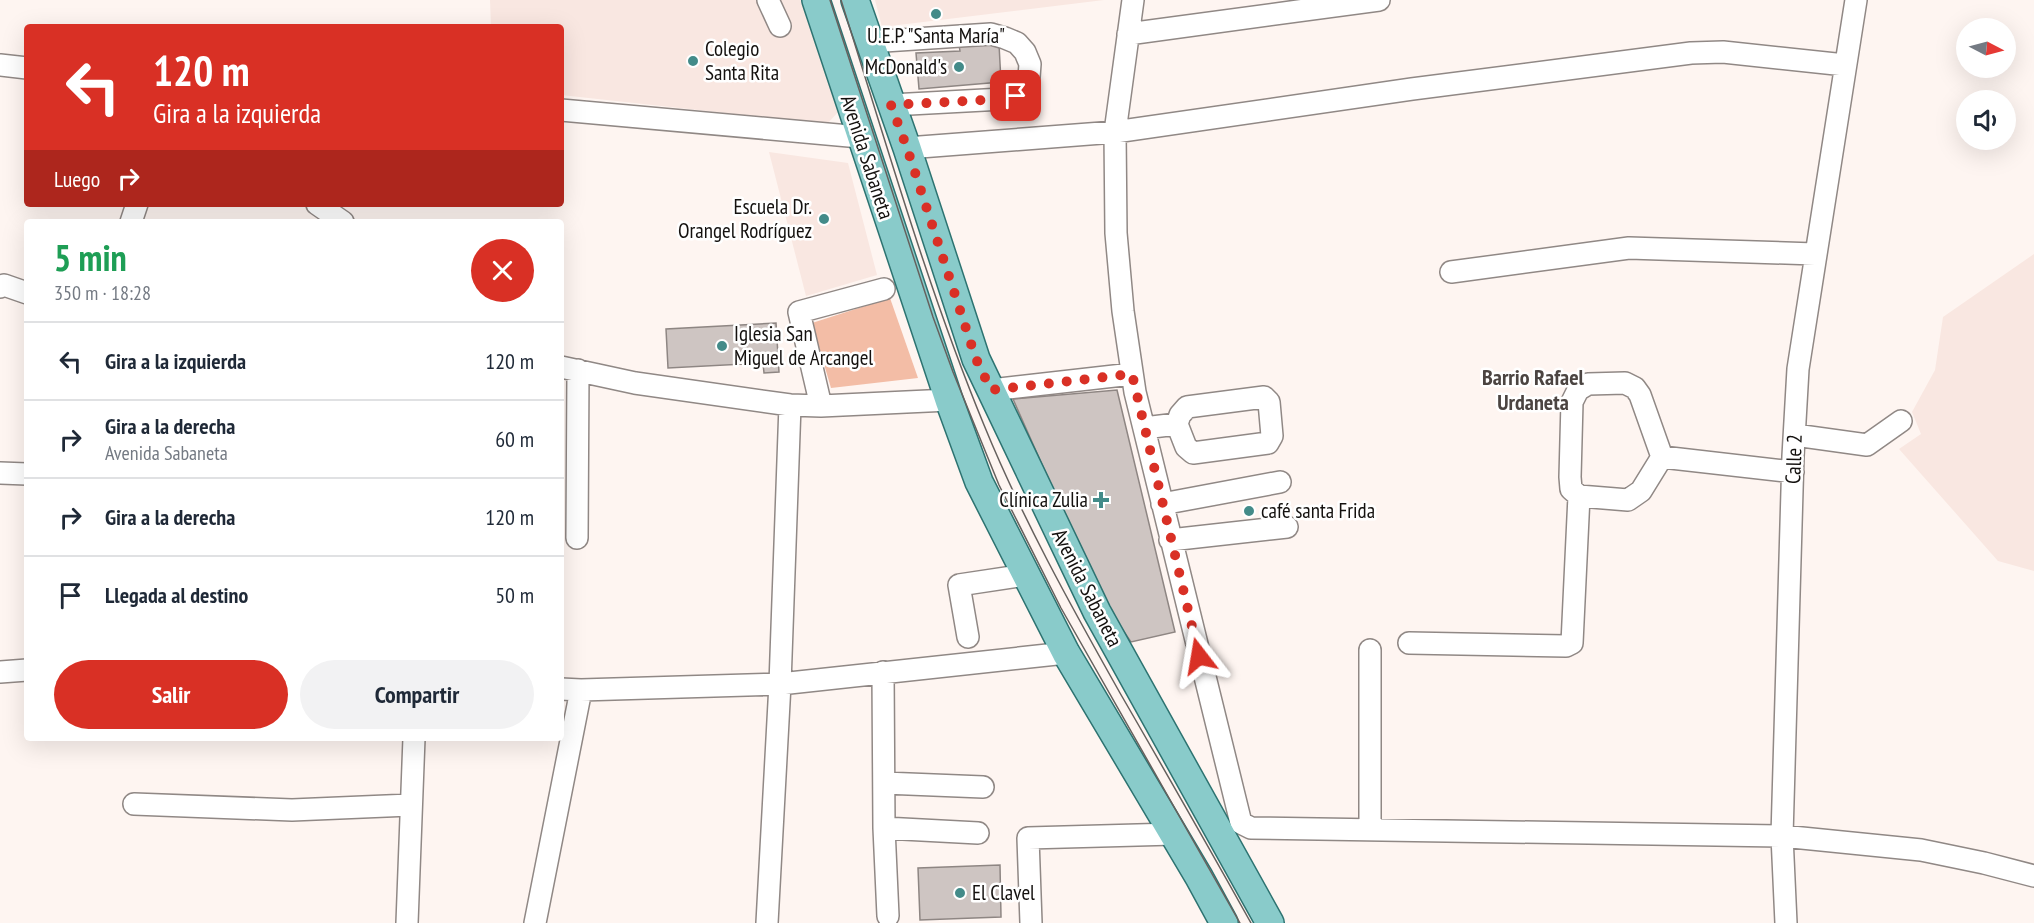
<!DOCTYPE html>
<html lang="es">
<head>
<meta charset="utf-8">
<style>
  :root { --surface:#fff; --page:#f2f2f3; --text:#1f2937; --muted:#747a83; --line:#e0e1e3; --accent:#d93025 }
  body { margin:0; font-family:"PT Sans Narrow",sans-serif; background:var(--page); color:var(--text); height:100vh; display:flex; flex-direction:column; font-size:22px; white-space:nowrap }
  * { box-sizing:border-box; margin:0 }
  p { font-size:20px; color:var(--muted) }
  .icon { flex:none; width:33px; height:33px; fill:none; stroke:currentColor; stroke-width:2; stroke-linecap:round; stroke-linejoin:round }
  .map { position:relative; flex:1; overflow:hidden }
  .sheet { position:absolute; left:24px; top:219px; width:540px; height:522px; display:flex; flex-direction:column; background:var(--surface); border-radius:6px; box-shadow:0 6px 24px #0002 }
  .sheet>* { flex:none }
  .hud { position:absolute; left:24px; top:24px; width:540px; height:183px; border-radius:6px; box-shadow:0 6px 24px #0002; background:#d93025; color:#fff; overflow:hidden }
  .needle { width:39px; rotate:96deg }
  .controls { position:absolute; left:1956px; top:18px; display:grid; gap:12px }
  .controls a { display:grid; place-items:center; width:60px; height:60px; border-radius:50%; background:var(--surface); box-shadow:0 6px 24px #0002; font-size:30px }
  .pin { position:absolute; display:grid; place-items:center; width:51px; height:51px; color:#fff; margin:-26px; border-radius:12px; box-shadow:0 3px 9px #0006 }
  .me { position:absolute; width:66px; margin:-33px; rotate:346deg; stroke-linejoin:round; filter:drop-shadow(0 0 4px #0008) }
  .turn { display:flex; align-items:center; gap:21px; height:126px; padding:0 30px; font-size:27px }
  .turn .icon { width:78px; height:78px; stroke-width:2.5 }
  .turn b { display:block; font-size:42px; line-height:51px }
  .then { display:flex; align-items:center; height:57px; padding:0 30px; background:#0003; gap:12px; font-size:22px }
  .round { display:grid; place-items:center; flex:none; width:63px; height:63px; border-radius:32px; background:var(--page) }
  .head { display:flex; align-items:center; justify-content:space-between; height:102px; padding:0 30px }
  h1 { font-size:36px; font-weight:700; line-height:45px; color:#1e9e55 }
  .cta { display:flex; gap:12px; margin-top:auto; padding:12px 30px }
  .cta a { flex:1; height:69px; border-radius:36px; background:var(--accent); color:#fff; font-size:24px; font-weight:700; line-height:69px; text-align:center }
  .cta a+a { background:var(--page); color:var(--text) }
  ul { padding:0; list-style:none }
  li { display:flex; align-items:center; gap:18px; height:78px; padding:0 30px; border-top:2px solid var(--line) }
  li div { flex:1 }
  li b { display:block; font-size:22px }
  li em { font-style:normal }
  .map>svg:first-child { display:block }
</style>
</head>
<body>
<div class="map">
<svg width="2034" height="923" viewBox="0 0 2034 923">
  <rect width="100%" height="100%" fill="#fef5f1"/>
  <path fill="#f9e7e1" d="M490,0h314l37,109 -14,15 -266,-29v-68h-70z
    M875,0h229l-222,27z
    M769,152l79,11 29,112 -71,21z
    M2034,254v317l-36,-10 -99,-112 22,-15 -9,-22 23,-42 8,-53z"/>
  <path fill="#f3bda6" d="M890,298l28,80 -87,10 -19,-65z"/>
  <path fill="#cec5c2" stroke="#8e8683" stroke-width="1.5" d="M999,44l2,38 -82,7 -3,-36 44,-2 -1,-6z
    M776,323l3,49 -15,1 -1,-10 -95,5 -2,-39z
    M1117,390l58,242 -44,10 -29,-42 -89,-201z
    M1000,865l1,52 -81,3 -2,-52z"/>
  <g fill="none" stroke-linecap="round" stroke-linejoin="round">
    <g stroke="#908885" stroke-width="24">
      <path id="minor" d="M768,0l12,26
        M1133,0l-18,132 1,101 7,78 12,81 106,431 10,5 531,8 139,14 63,13 50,13
        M1128,34l251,-34
        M869,42l122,-8 14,4 12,5 8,9 5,12 -1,13 -3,12 -10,7 -13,3 -112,6
        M0,65l27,3
        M561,110l299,27
        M907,148l208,-16 297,-43 279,-36 32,-1 122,13
        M317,204l26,18
        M131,222l6,-18
        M1451,272l178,-24 186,6
        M0,287l4,-2 23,8
        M561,367l74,16 155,22 31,1 128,-6
        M1625,383l10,5 5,7 22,62 -21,34 -13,9 -49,-4 -8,-7 -1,-12 2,-75 6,-12 10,-6z
        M991,390l141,-16
        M821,406l-22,-94 85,-23
        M1144,428l33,-4 9,23 7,6 75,-10 4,-7 -3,-34 -5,-5 -77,10 -7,8 -3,9
        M1795,435l72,10 34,-24
        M1662,457l131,15
        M0,473l27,1
        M1162,504l118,-22
        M577,538l1,-168
        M1170,540l117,-13
        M968,637l-9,-52 67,-10
        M1409,643l157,3 6,-3 7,-147
        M0,672l27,-2
        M883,672l1,156 4,88
        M561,689l20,1 199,-6 286,-31
        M884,783l99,4
        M134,804l158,6 118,-5
        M884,828l94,5
        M1370,829v-179
        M407,923l7,-185
        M535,923l46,-233
        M767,923l13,-239 10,-279
        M1031,923l-3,-85 146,-4
        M1786,923l-4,-87 11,-380 5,-87 58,-369"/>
    </g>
    <g stroke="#2d7371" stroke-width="30">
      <path id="major" d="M816,0l133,400 30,82 87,171 133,224 25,46
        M855,0l52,148 69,211 121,253 173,311"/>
    </g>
    <use href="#minor" stroke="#fff" stroke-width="21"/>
    <use href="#major" stroke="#89cbca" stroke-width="27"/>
    <path stroke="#66615e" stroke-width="1.5" d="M830,0l103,317 20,55 46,113 62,123 179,315
      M841,0c45,142 86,287 143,425 38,93 87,181 136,268 44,76 88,153 131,230"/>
  </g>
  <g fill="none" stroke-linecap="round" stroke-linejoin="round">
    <path stroke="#d93025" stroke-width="10" stroke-dasharray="0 18" d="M1016,96l-13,3 -112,6 16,43 69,211 15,31 141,-16 67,282"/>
  </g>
  <g fill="#438b89" stroke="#fff" stroke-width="2">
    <circle cx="936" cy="14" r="6"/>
    <circle cx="693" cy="61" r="6"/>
    <circle cx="959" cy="67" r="6"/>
    <circle cx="824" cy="219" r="6"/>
    <circle cx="722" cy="346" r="6"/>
    <path d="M1098 491h6v6h6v6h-6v6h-6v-6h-6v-6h6z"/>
    <circle cx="1249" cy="511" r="6"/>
    <circle cx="960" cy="893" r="6"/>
  </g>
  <g text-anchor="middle" stroke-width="5" stroke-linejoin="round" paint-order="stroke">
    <g font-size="21" fill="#14110f" stroke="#fff" text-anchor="start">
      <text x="936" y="43" text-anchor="middle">U.E.P. "Santa María"</text>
      <text x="705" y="56">Colegio<tspan x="705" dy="24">Santa Rita</tspan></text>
      <text x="947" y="74" text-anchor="end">McDonald's</text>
      <text x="812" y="214" text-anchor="end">Escuela Dr.<tspan x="812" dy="24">Orangel Rodríguez</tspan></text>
      <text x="734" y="341">Iglesia San<tspan x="734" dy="24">Miguel de Arcangel</tspan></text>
      <text x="1088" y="507" text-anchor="end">Clínica Zulia</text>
      <text x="1261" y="518">café santa Frida</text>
      <text x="972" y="900">El Clavel</text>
    </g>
    <g font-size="21" fill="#14110f" stroke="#fff">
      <text transform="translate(867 157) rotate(72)" y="7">Avenida Sabaneta</text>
      <text transform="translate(1794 459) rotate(-88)" y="7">Calle 2</text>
      <text transform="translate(1087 588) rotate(63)" y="7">Avenida Sabaneta</text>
    </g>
    <g font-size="22" font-weight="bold" fill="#4b4441" stroke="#fff">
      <text x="1533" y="385">Barrio Rafael<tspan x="1533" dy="25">Urdaneta</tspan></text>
    </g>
  </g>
</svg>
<div class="controls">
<a><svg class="needle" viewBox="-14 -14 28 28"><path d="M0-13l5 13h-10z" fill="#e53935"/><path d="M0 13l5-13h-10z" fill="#747a83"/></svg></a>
<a><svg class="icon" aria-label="sound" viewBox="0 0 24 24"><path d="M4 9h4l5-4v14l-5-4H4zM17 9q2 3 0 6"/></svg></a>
</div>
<div class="pin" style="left:1016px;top:96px;background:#d93025"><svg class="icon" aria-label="arrive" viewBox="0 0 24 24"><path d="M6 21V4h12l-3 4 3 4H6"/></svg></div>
<svg class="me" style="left:1199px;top:656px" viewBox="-20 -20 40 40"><path d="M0-17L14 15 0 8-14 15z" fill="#d93025" stroke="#fff" stroke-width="4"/></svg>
<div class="hud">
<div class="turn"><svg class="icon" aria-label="left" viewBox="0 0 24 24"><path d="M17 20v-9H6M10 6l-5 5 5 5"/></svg><div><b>120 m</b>Gira a la izquierda</div></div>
<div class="then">Luego<svg class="icon" aria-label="right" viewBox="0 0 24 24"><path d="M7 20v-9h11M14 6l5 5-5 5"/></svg></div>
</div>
<section class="sheet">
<div class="head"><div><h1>5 min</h1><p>350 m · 18:28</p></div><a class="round" style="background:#d93025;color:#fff"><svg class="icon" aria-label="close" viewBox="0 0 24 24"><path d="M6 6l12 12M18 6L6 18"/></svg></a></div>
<ul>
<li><svg class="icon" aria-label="left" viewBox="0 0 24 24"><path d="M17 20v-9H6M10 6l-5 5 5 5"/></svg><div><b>Gira a la izquierda</b></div><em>120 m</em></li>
<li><svg class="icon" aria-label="right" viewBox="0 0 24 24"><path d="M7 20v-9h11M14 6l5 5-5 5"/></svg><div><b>Gira a la derecha</b><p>Avenida Sabaneta</p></div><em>60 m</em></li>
<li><svg class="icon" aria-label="right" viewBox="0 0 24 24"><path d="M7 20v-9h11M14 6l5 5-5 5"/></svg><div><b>Gira a la derecha</b></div><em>120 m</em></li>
<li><svg class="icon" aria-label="arrive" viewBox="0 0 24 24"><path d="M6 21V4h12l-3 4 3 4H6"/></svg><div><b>Llegada al destino</b></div><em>50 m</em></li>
</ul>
<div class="cta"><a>Salir</a><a>Compartir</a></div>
</section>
</div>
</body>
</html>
